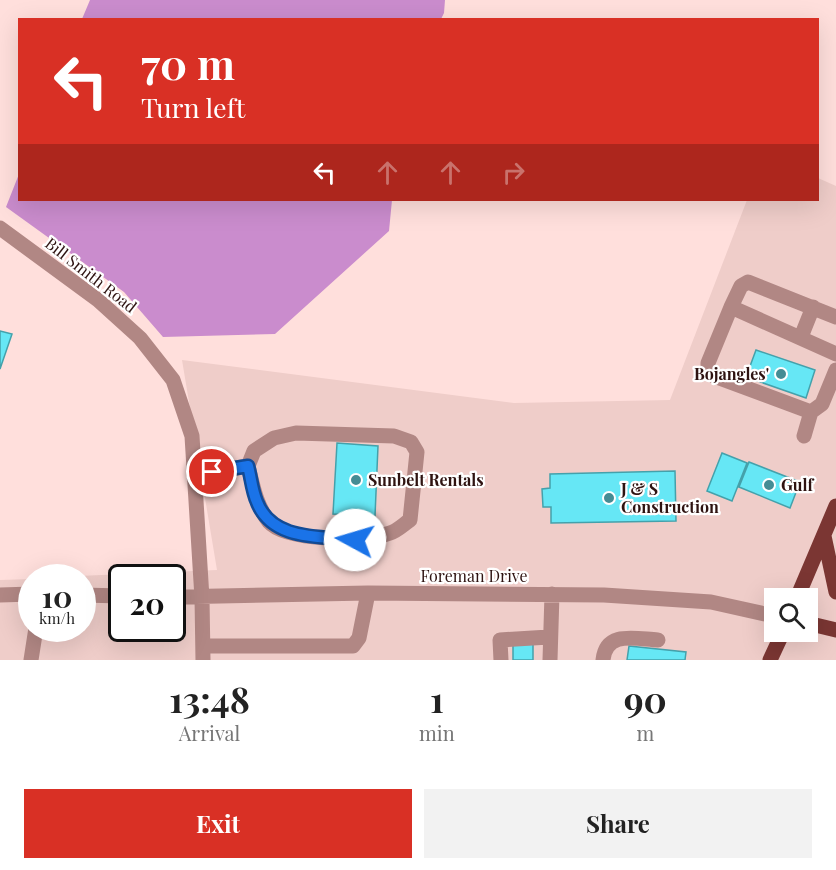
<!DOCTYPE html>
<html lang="en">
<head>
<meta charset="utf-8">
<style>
  :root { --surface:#fff; --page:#f2f2f2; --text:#222; --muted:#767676; --accent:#d93025 }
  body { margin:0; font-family:"Playfair Display",serif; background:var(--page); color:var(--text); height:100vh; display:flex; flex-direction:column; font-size:22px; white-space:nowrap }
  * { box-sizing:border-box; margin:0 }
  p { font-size:20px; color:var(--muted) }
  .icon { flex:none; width:33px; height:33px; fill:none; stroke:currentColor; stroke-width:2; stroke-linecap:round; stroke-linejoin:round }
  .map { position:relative; height:660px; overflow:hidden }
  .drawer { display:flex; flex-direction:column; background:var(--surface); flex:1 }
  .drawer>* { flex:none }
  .top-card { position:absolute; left:18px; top:18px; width:801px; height:183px; border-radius:0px; box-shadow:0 6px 24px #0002; background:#d93025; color:#fff; overflow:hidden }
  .buttons { position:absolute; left:764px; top:588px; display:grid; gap:12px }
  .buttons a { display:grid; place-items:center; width:54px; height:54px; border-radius:0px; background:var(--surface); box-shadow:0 6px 24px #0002; font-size:30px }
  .speed { position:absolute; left:18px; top:564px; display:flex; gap:12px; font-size:30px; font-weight:700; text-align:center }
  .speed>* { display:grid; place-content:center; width:78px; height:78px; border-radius:50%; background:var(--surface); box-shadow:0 6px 24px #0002; line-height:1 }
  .speed small { font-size:15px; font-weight:400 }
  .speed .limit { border:3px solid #111; border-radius:9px; background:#fff; color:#111 }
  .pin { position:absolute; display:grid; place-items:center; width:51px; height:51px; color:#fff; margin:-26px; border:3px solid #fff; border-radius:50%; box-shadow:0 2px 6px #0007 }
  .me { position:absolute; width:66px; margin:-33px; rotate:276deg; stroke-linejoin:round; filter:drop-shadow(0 0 4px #0008) }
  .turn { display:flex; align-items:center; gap:21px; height:126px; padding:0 24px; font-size:27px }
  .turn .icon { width:78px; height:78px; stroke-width:2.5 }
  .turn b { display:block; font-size:42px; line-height:51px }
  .lanes { display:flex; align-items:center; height:57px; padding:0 24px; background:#0003; justify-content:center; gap:30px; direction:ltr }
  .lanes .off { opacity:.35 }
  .eta { display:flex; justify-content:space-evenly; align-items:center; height:102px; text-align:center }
  .eta b { font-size:36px; font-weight:700; line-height:42px }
  .primary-button { display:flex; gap:12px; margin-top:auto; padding:12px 24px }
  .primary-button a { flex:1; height:69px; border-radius:0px; background:var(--accent); color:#fff; font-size:24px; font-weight:700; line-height:69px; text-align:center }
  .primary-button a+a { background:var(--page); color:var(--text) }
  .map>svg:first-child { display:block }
</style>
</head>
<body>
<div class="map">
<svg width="836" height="660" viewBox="0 0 836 660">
  <rect width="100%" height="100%" fill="#ffdfdc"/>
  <path fill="#efcdc9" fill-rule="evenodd" d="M818,178l18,8v474h-836v-80l31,-1 1,49h50v-50l-27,-1 162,-7 -35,-210 332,43 156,-3 77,-200h71zM122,578h50v50h-50zM774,598h33v34h-33z"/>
  <path fill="#ca8ccd" d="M90,0h355l-1,13 -3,6h-359z
    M19,174l1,26h372l-3,31 -114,103 -112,3 -39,-45 -118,-85z"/>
  <path fill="#66e7f5" stroke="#44a1ab" stroke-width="1.5" d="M0,331l12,3 -12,35z
    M756,350l59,20 -9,28 -60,-21z
    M337,443l41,3 -3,70 -42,-2z
    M722,453l25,10 -15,38 -25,-10z
    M749,462l51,20 -10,26 -51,-21z
    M675,471l1,50 -125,2v-16h-8l-1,-18 8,-1v-14z
    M513,644h20v16h-20z
    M629,646l57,6 -1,8h-58z"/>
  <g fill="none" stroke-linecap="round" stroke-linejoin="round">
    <path stroke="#b18784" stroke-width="15" d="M0,228l98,72 42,38 33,42 19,56 10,162 1,62
      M731,307l10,-21 7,-4 88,35
      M801,337l12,-30
      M811,412l-97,-36 -6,-5v-8l23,-56 105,47
      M804,436l7,-24 11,-8 14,-34
      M194,475l54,-9 6,-15 20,-13 22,-5 98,3 17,6 6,10 -7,68c-6,4 -13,11 -20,13 -23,9 -105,8 -121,-11 -13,-17 -16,-36 -21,-56
      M0,595l32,-1
      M82,595l40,1
      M172,597l196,-4 236,2 107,7 63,14
      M204,646h149l6,-8 9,-45
      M31,660l5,-32
      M501,660l-1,-20 49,-3
      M550,660l2,-66
      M603,660c3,-30 33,-21 55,-20"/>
    <path stroke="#7b3633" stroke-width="15" d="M824,536l12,56
      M797,598l39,-92
      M807,623l29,7
      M770,660l13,-28"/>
  </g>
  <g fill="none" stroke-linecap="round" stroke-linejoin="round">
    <g stroke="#114b97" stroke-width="15">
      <path id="route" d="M212,472l36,-6c3,11 4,25 9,36 15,39 63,34 98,38"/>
    </g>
    <use href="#route" stroke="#1a73e8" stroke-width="10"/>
  </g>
  <g fill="#458c94" stroke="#fff" stroke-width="2">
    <circle cx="781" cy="374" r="6"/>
    <circle cx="356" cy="480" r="6"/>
    <circle cx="769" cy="485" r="6"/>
    <circle cx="609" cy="498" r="6"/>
  </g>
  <g text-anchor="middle" stroke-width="4.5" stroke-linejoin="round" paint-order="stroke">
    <g font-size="16" fill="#2e1311" stroke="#fff">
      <text transform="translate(91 275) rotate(38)" y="6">Bill Smith Road</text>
      <text x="474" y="582">Foreman Drive</text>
    </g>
    <g font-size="16" font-weight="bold" fill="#2e1311" stroke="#fff" text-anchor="start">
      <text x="769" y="380" text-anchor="end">Bojangles'</text>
      <text x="368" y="486">Sunbelt Rentals</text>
      <text x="781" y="491">Gulf</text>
      <text x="621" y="495">J &amp; S<tspan x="621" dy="18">Construction</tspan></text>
    </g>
  </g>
</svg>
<div class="buttons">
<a><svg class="icon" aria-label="search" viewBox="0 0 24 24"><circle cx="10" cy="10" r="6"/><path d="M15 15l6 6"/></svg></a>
</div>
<div class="speed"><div>10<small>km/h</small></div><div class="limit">20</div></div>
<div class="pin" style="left:212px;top:472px;background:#d93025"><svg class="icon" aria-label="arrive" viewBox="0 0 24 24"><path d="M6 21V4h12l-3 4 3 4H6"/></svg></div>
<svg class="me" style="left:355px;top:540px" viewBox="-20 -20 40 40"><circle r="19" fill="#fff"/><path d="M0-13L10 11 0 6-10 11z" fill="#1a73e8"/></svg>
<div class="top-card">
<div class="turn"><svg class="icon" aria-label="left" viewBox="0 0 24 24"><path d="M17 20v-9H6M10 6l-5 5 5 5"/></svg><div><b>70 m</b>Turn left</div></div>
<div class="lanes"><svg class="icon" aria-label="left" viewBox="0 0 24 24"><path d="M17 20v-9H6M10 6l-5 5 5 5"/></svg><svg class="icon off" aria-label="ahead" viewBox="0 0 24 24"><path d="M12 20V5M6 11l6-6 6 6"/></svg><svg class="icon off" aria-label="ahead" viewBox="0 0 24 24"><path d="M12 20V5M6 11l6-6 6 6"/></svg><svg class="icon off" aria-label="right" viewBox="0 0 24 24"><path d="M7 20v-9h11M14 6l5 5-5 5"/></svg></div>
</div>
</div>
<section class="drawer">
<div class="eta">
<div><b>13:48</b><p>Arrival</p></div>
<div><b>1</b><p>min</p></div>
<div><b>90</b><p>m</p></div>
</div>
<div class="primary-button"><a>Exit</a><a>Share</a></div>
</section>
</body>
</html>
